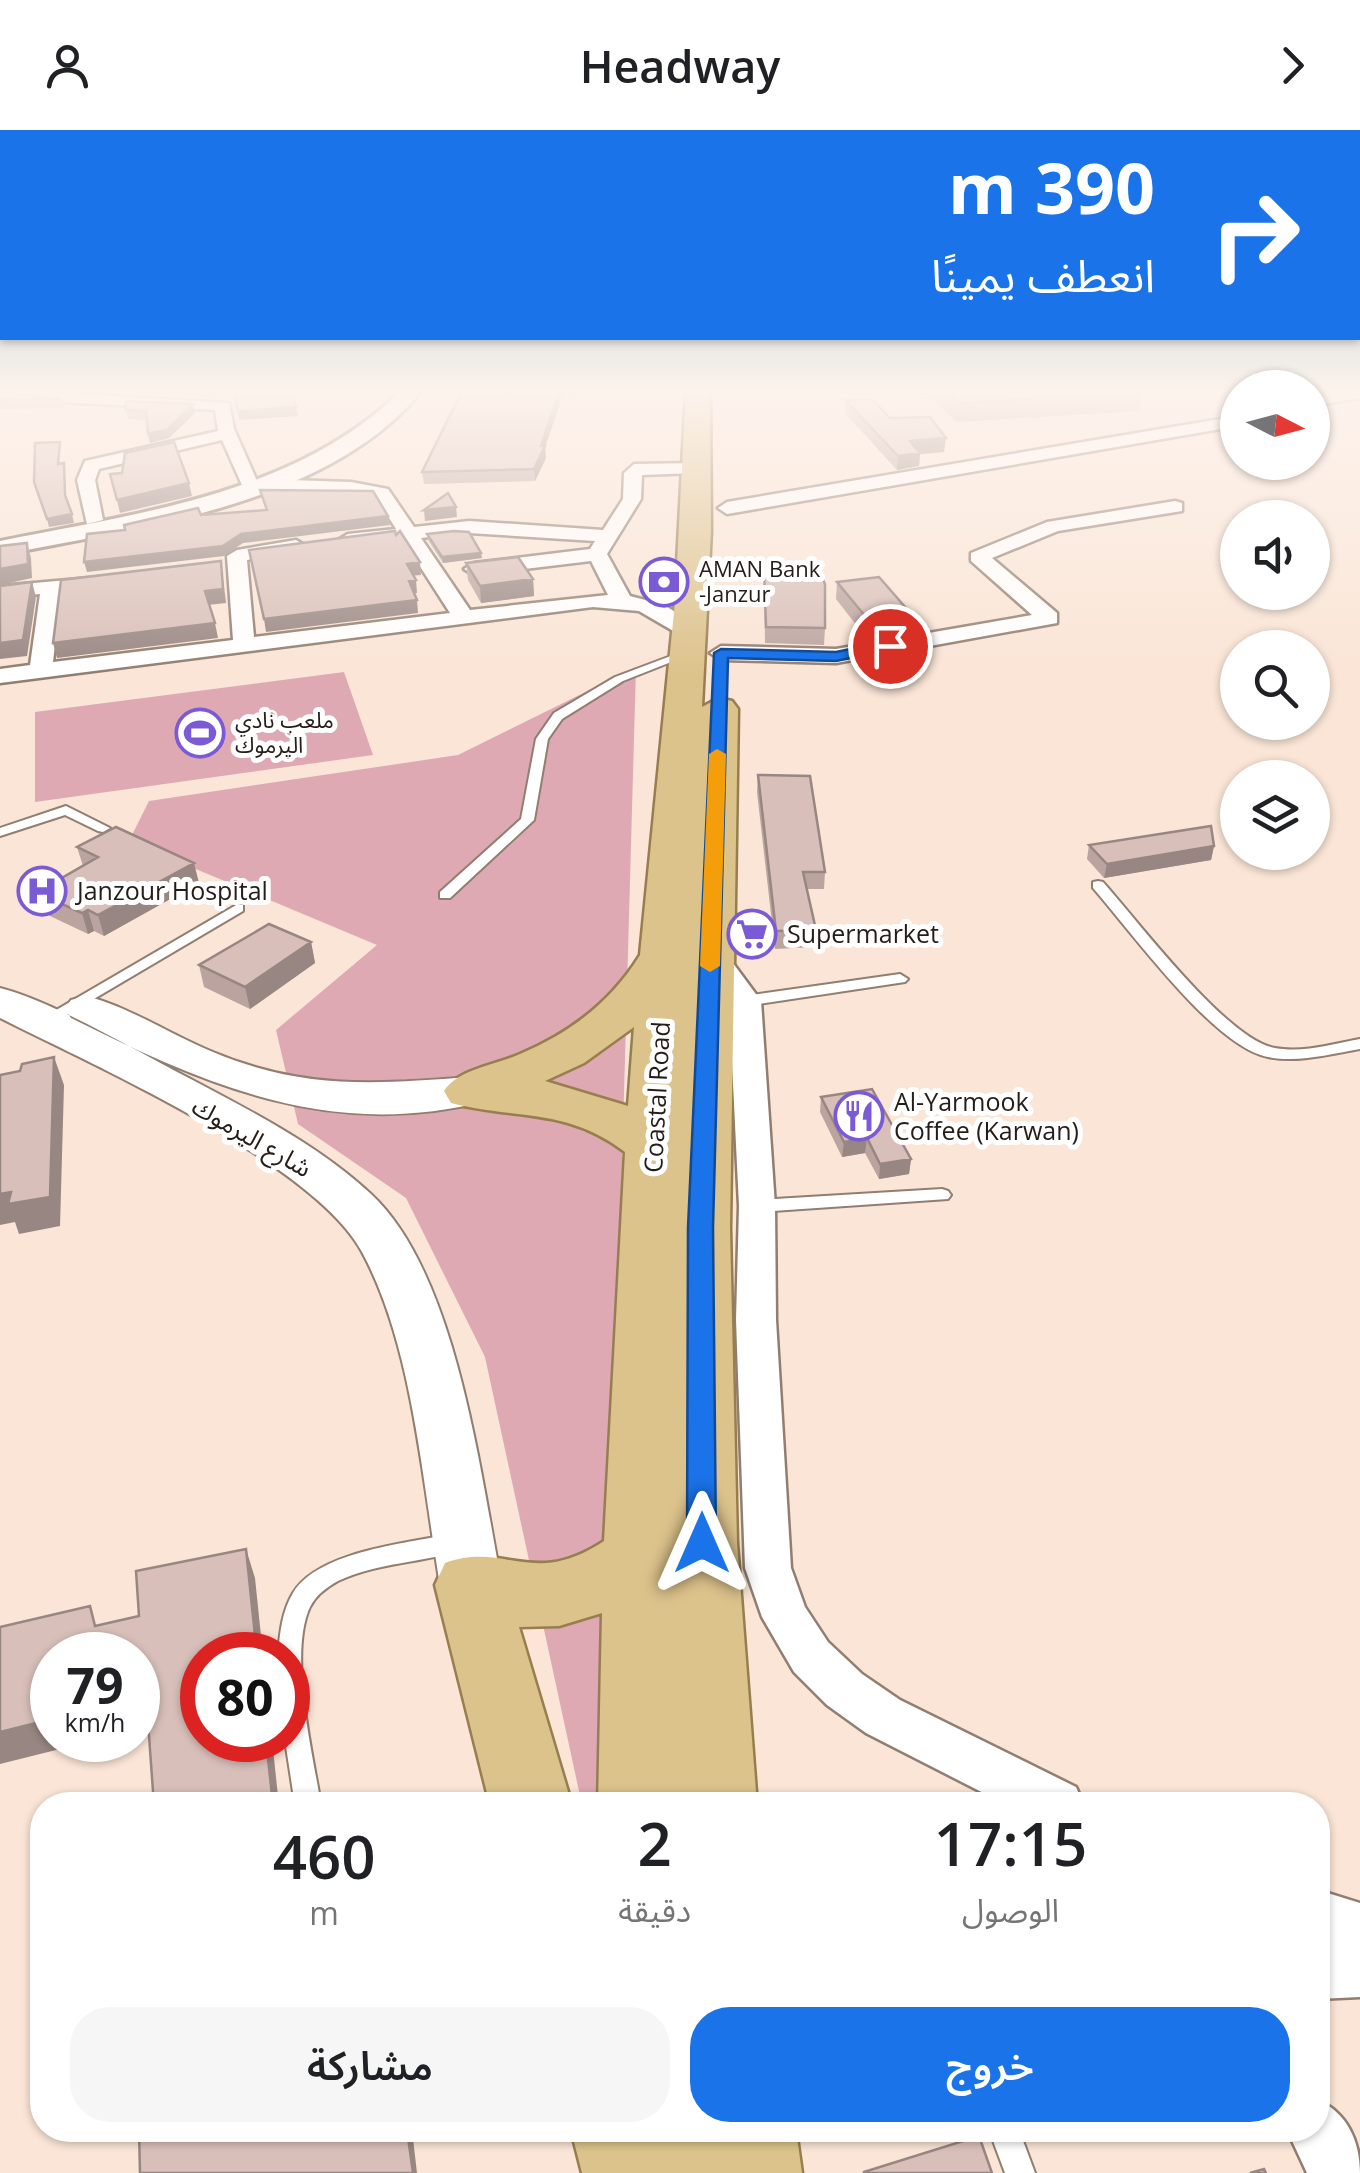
<!DOCTYPE html>
<html lang="ar">
<head>
<meta charset="utf-8">
<style>
  :root { --surface:#fff; --page:#f6f6f6; --text:#202124; --muted:#757577; --accent:#1a73e8 }
  body { margin:0; font-family:"Open Sans","Noto Sans Arabic",sans-serif; background:var(--page); color:var(--text); direction:rtl; height:100vh; display:flex; flex-direction:column; font-size:38px; white-space:nowrap }
  * { box-sizing:border-box; margin:0 }
  p { font-size:32px; color:var(--muted) }
  .icon { flex:none; width:55px; height:55px; fill:none; stroke:currentColor; stroke-width:2; stroke-linecap:round; stroke-linejoin:round }
  .map { position:relative; flex:1; overflow:hidden; direction:ltr }
  .panel { position:absolute; left:30px; top:1662px; width:1300px; height:350px; display:flex; flex-direction:column; background:var(--surface); border-radius:40px; box-shadow:0 2px 8px #0004; direction:rtl }
  .panel>* { flex:none }
  .hud { position:absolute; left:0px; top:0px; width:1360px; height:210px; box-shadow:0 2px 8px #0004; direction:rtl; background:#1a73e8; color:#fff; overflow:hidden }
  .needle { width:65px; rotate:96deg }
  .tools { position:absolute; left:1220px; top:240px; display:grid; gap:20px }
  .tools a { display:grid; place-items:center; width:110px; height:110px; border-radius:50%; background:var(--surface); box-shadow:0 2px 8px #0004; font-size:50px }
  .speed { position:absolute; left:30px; top:1502px; display:flex; gap:20px; font-size:50px; font-weight:700; text-align:center }
  .speed>* { display:grid; place-content:center; width:130px; height:130px; border-radius:50%; background:var(--surface); box-shadow:0 2px 8px #0004; line-height:1 }
  .speed small { font-size:25px; font-weight:400 }
  .speed .limit { border:15px solid #d22; background:#fff; color:#111 }
  .pin { position:absolute; display:grid; place-items:center; width:85px; height:85px; color:#fff; margin:-42px; border:5px solid #fff; border-radius:50%; box-shadow:0 2px 10px #0007 }
  .me { position:absolute; width:110px; margin:-55px; rotate:0deg; stroke-linejoin:round; filter:drop-shadow(0 0 8px #0008) }
  .turn { display:flex; align-items:center; gap:35px; height:210px; padding:0 40px; font-size:45px }
  .turn .icon { width:130px; height:130px; stroke-width:2.5 }
  .turn b { display:block; font-size:70px; line-height:85px }
  .eta { display:flex; justify-content:space-evenly; align-items:center; height:170px; text-align:center }
  .eta b { font-size:60px; font-weight:600; line-height:70px }
  .cta { display:flex; gap:20px; margin-top:auto; padding:20px 40px }
  .cta a { flex:1; height:115px; border-radius:40px; background:var(--accent); color:#fff; font-size:40px; font-weight:600; line-height:115px; text-align:center }
  .cta a+a { background:var(--page); color:var(--text) }
  header { display:flex; justify-content:space-between; align-items:center; height:130px; padding:0 40px; background:var(--surface); font-size:45px; font-weight:600 }
  .map>svg:first-child { display:block }
</style>
</head>
<body>
<header><svg class="icon" aria-label="forward" viewBox="0 0 24 24"><path d="M9 5l7 7-7 7"/></svg>Headway<svg class="icon" aria-label="person" viewBox="0 0 24 24"><circle cx="12" cy="8" r="4"/><path d="M4 21q1-7 8-7t8 7"/></svg></header>
<div class="map">
<svg width="1360" height="2043" viewBox="0 0 1360 2043">
  <rect width="100%" height="100%" fill="#fae5d6"/>
  <path fill="#dea9b2" d="M636,537l-32,1138h-22l-97,-448 -79,-159 -108,-74 -22,-94 101,-85 -248,-104 20,-40 309,-46z
    M344,542l29,83 -338,47v-90z"/>
  <g fill="none" stroke-linecap="round" stroke-linejoin="round">
    <g stroke="#917e70" stroke-width="4">
      <path id="service" d="M956,262l3,4 -34,1 -4,-2z
        M684,521l10,2 -71,28 -61,38 -14,20 -14,81 -84,78h-10v-6l81,-73 15,-80 18,-26 61,-36z
        M66,676l44,22 -7,4 -5,-1 -33,-16 -65,21v-8z
        M1098,751l5,1c35,39 124,158 172,166 28,5 58,-4 85,-9v10c-29,5 -62,14 -92,8 -54,-10 -137,-126 -175,-169v-6z
        M238,774l5,1v6l-195,115 -6,2 -8,-5z
        M900,844l8,5 -3,3 -160,24 -8,-5 8,-5z
        M942,1059l6,2 3,4 -3,4 -191,13 -9,-6 9,-6z
        M457,1403l8,2 3,7 -3,7c-41,14 -87,13 -127,32 -11,6 -22,14 -28,26 -22,47 3,147 11,198h-26l-10,-65 3,-85 -10,-2c2,-20 4,-42 15,-60 26,-43 118,-50 164,-60z
        M989,2000h30l16,43h-30z"/>
    </g>
    <g stroke="#917e70" stroke-width="5">
      <path id="minor" d="M0,259l229,14 5,26 23,52 -15,4 -20,-45 -123,29 -4,11 8,40 -16,4 -10,-44 8,-19 133,-30 -3,-21 -215,-11z
        M1360,259v9l-48,8v-10z
        M1238,286v10l-511,88 -9,-6 9,-6z
        M634,334l62,-1 9,5 -9,5 -54,2 -1,24 -34,55 23,42 34,9 34,21v10h-16l-43,-25 -46,-4 -593,76v-14l30,-4 10,-71 -40,4v-12l113,-10v8l-52,7 -8,71 180,-22 -6,-84 10,-6 59,-10 10,6 -3,4 -56,10 7,77 196,-24 -47,-73 -55,6 -10,-6 10,-6 48,-5 -20,-32 -111,-9 -6,-1v-8l92,3 37,7 26,38 55,-6 134,9 20,-31 1,-26zM469,403l126,8 -5,8 -116,14 -10,6 10,6 117,-14 17,34 -138,15 -49,-72z
        M1175,371l7,2v8l-124,20 -66,27 65,55v10l-221,40 -115,-3 -11,-7 11,-7 115,3 196,-34 -61,-54v-8l76,-31z
        M710,814l11,3 40,54 14,205 1,114 15,248 14,39 23,35 34,32 38,26 176,87 8,18h-77l-141,-72 -39,-28 -33,-33 -32,-55 -17,-49 -9,-248 3,-114 -10,-205 -34,-48z
        M1318,1760l42,13v94l-42,2z
        M1318,1970c29,13 42,41 42,73h-53l-20,-43h31z"/>
    </g>
    <g stroke="#917e70" stroke-width="6">
      <path id="tertiary" d="M403,259h20c-92,116 -286,139 -423,166v-14c139,-28 298,-47 403,-152z"/>
    </g>
    <g stroke="#917e70" stroke-width="4">
      <path id="secondary" d="M0,858c52,13 135,62 185,88 64,34 132,68 186,118 86,80 109,279 131,391l-9,19 -22,8 -22,-8 -9,-19c-18,-105 -27,-239 -78,-333 -49,-90 -269,-187 -362,-234z
        M86,866c44,11 85,39 127,56 91,38 161,32 257,25l16,4 7,10 -7,10c-155,40 -280,-16 -415,-83l-6,-9 6,-9z"/>
    </g>
    <g stroke="#977e50" stroke-width="5">
      <path id="trunk" d="M686,259h24l1,142 -9,176 17,-9 13,3 6,8 -8,519 7,315 20,262h-159l4,-192 -43,13 -40,1 53,178h-82l-55,-220 10,-22c61,-22 86,26 159,-22l21,-389c-59,-45 -108,-32 -174,-49l-7,-12c14,-22 52,-26 76,-37 50,-21 91,-52 120,-99l35,-353zM634,897l-6,79 -83,-25 39,-18z
        M571,2000h225l6,43h-220z"/>
    </g>
    <use href="#service" fill="#fff" fill-rule="evenodd"/>
    <use href="#minor" fill="#fff" fill-rule="evenodd"/>
    <use href="#tertiary" fill="#fff" fill-rule="evenodd"/>
    <use href="#secondary" fill="#fff" fill-rule="evenodd"/>
    <use href="#trunk" fill="#dcc28b" fill-rule="evenodd"/>
  </g>
  <path fill="#bba49f" d="M86,259h134l-8,9z
    M371,259h20l-2,4h-17z
    M463,259h112v8l-13,1 -17,49 1,11 -11,23 -111,3 -2,-12z
    M925,259h213l4,3 -3,19 -182,11 -24,-22 1,-10z
    M0,262l62,7 2,9 -64,1z
    M845,270l45,18 54,34 -24,2 -1,12 -22,4 -52,-57z
    M193,274l2,9 -26,25 -19,5 -3,-23 -19,-1 -2,-9z
    M427,404l55,24 -39,5 -15,-23z
    M466,433l67,16 1,17 -53,7 -13,-23z
    M764,436l61,62 -1,17 -59,-2z
    M837,452l73,50 -42,8 -32,-41z
    M758,645l67,97 -1,17h-17l9,41 -1,17 -40,2 -18,-157z
    M1089,715l125,1 -3,14 -107,18 -17,-19z
    M77,717l122,36 -95,53 -10,-5 -6,3 -38,-18 -9,-26 42,-24z
    M311,812l4,21 -65,46 -46,-22 -5,-22z
    M821,967l90,62 -2,15 -30,5 -14,-26 -23,4 -22,-45z"/>
  <path fill="#988682" d="M210,259h10l-8,9z
    M560,259l2,9 -17,49 1,11 -11,23 -1,-12z
    M193,274l2,9 -26,25 -19,5 -2,-9z
    M296,277l2,9 -59,4 -1,-9z
    M946,308l-2,14 -24,2 -1,12 -22,4 1,-14 12,-15z
    M189,353l3,13 -72,17 -3,-13z
    M456,377l1,10 -32,4 -1,-11z
    M72,384l2,9 -25,4 -2,-8z
    M388,386l2,9 -147,18 -19,13 -137,16 -3,-10 157,-28z
    M27,413l4,15 1,20 -32,7v-16z
    M481,423l1,5 -39,5 -1,-6z
    M221,431l5,42 -18,2 -3,-14z
    M420,432l1,13 -13,1 -1,-12z
    M533,449l1,17 -53,7 -1,-17z
    M416,450l1,13 -7,1 -1,-13z
    M32,452l4,15 -9,59 -27,3v-16z
    M417,470l1,13 -152,19 -2,-13z
    M912,485l-2,17 -42,8 2,-18z
    M215,493l3,15 -161,20 -4,-15z
    M1214,716l-3,14 -107,18 3,-14z
    M194,733l5,20 -95,53 -6,-21z
    M88,780l6,21 -6,3 -6,-21z
    M311,812l4,21 -65,46 -5,-22z
    M54,927l10,28 -4,141 -41,8 -4,-12 -15,3v-31z
    M867,1008l-2,15 -23,4 2,-15z
    M911,1029l-2,15 -30,5 1,-15z
    M246,1419l9,29 8,77h-6z
    M144,1537l12,29 -18,3v-30z
    M52,1589v21h44l-96,24v-32z
    M266,1610h6l7,65h-6z
    M407,2000h5l5,43h-4z"/>
  <path fill="#d9bfb9" stroke="#988682" stroke-width="2.5" d="M233,259h58l5,18 -58,4z
    M463,259h97l-19,57h4l-11,23 -112,3z
    M944,259h194l4,3 -183,11z
    M0,262l62,7 -62,1z
    M872,269l18,19 40,-1 16,21 -36,3 10,12 -22,3 -53,-56z
    M126,271l67,3 -26,26 -19,4 -2,-23 -20,-1z
    M60,312l-2,22 6,-1 1,32 7,19 -25,5 -13,-37 1,-39z
    M174,312l15,41 -72,17 -7,-26 12,-1 3,-20z
    M260,360l113,1 15,25 -147,18 -18,12 -139,16 3,-28 38,-4 -1,-5 74,-17 3,7 66,-5z
    M448,363l8,14 -32,3z
    M395,401l1,4 4,-4 20,31 -13,2 9,16 -7,1 8,19 -153,19 -15,-69z
    M454,401l15,1 12,21 -39,4 -15,-23z
    M27,413l1,21 -28,5v-23z
    M518,427l15,22 -53,7 -14,-23z
    M221,431l2,28 -18,2 10,32 -162,20 8,-63z
    M764,436l53,1 8,17v44l-59,-1z
    M879,447l33,38 -42,7 -33,-40z
    M32,452l-9,58 -23,3v-57z
    M758,645l52,1 15,96h-22l13,58 -40,1z
    M1211,696l3,20 -107,18 -18,-19z
    M116,697l78,36 -96,52 -10,-5 -6,3 -38,-17 7,-3 -10,-3 57,-33 -21,-10z
    M269,794l42,18 -66,45 -46,-22z
    M54,927l-4,140 -42,7 3,-12 -11,2v-119l20,-4 2,-7z
    M872,959l39,70 -31,5 -13,-26 -23,4 -23,-45z
    M246,1419l11,106h-55v85h64l7,65h-119l-10,-138 -6,2v-14h-86v64l-52,13v-105l90,-21 5,20 44,-10 -3,-45z
    M139,2000h268l6,43h-273z
    M979,2006l13,37h-128v-1z
    M1264,2039l2,4h-16z"/>
  <linearGradient id="sky" x2="0" y2="1"><stop stop-color="#96b8bb"/><stop offset="0.48" stop-color="#fdf3ed"/><stop offset="1" stop-color="#fdf3ed" stop-opacity="0"/></linearGradient>
  <rect width="1360" height="545" fill="url(#sky)"/>
  <path fill="#1a73e8" stroke="#114b97" stroke-width="2.5" d="M890,511l6,8 -60,12 -108,-3 -15,570 3,315 -4,8 -10,4 -11,-4 -4,-8 1,-315 26,-575 7,-4 115,3z"/>
  <path fill="#f59e0b" d="M717,619l9,5 -6,212 -10,6 -10,-6 9,-212z"/>
  <defs>
    <g id="bank-ring" transform="scale(2.5)"><circle r="9.5" fill="#fff" stroke="#7b5bd5" stroke-width="1.5"/><path d="M-6-4H6V4H-6ZM0-2.3a2.3 2.3 0 1 0 0 4.6a2.3 2.3 0 1 0 0-4.6Z" fill="#7b5bd5"/></g>
    <g id="stadium-ring" transform="scale(2.5)"><circle r="9.5" fill="#fff" stroke="#7b5bd5" stroke-width="1.5"/><path d="M0-5a6.5 5 0 1 0 0 10a6.5 5 0 1 0 0-10ZM-3.5-1.8h7v3.6h-7Z" fill="#7b5bd5"/></g>
    <g id="hospital-ring" transform="scale(2.5)"><circle r="9.5" fill="#fff" stroke="#7b5bd5" stroke-width="1.5"/><path d="M-5-5h3v3.5h4V-5h3V5h-3V1.5h-4V5h-3Z" fill="#7b5bd5"/></g>
    <g id="supermarket-ring" transform="scale(2.5)"><circle r="9.5" fill="#fff" stroke="#7b5bd5" stroke-width="1.5"/><path d="M-6-5.5h2.5l.6 2H6L4.5 2H-2.5L-4.4-4H-6ZM-1.5 3.2a1.3 1.3 0 1 0 .1 0ZM3 3.2a1.3 1.3 0 1 0 .1 0Z" fill="#7b5bd5"/></g>
    <g id="restaurant-ring" transform="scale(2.5)"><circle r="9.5" fill="#fff" stroke="#7b5bd5" stroke-width="1.5"/><path d="M-5-6h1v4h1v-4h1v4h1v-4h1v5L-1.5 .5V6h-2V.5L-5-1ZM5-6V6H3V1.5H1.5Q1.5-4 5-6Z" fill="#7b5bd5"/></g>
  </defs>
  <g fill-rule="evenodd">
    <use href="#bank-ring" x="664" y="452"/>
    <use href="#stadium-ring" x="200" y="603"/>
    <use href="#hospital-ring" x="42" y="761"/>
    <use href="#supermarket-ring" x="752" y="804"/>
    <use href="#restaurant-ring" x="859" y="986"/>
  </g>
  <g text-anchor="middle" stroke-width="10" stroke-linejoin="round" paint-order="stroke">
    <g font-size="22" fill="#251d18" stroke="#fff" text-anchor="start">
      <text x="699" y="447">AMAN Bank<tspan x="699" dy="25">-Janzur</tspan></text>
      <text x="235" y="598">ملعب نادي<tspan x="235" dy="25">اليرموك</tspan></text>
    </g>
    <g font-size="25" fill="#251d18" stroke="#fff" text-anchor="start">
      <text x="77" y="770">Janzour Hospital</text>
      <text x="787" y="813">Supermarket</text>
      <text x="894" y="981">Al-Yarmook<tspan x="894" dy="29">Coffee (Karwan)</tspan></text>
    </g>
    <g font-size="25" fill="#251d18" stroke="#fff">
      <text transform="translate(657 967) rotate(-87)" y="9">Coastal Road</text>
      <text transform="translate(252 1007) rotate(30)" y="9">شارع اليرموك</text>
    </g>
  </g>
</svg>
<div class="tools">
<a><svg class="needle" viewBox="-14 -14 28 28"><path d="M0-13l5 13h-10z" fill="#e53935"/><path d="M0 13l5-13h-10z" fill="#757577"/></svg></a>
<a><svg class="icon" aria-label="sound" viewBox="0 0 24 24"><path d="M4 9h4l5-4v14l-5-4H4zM17 9q2 3 0 6"/></svg></a>
<a><svg class="icon" aria-label="search" viewBox="0 0 24 24"><circle cx="10" cy="10" r="6"/><path d="M15 15l6 6"/></svg></a>
<a><svg class="icon" aria-label="layers" viewBox="0 0 24 24"><path d="M12 4l9 5-9 5-9-5zM3 14l9 5 9-5"/></svg></a>
</div>
<div class="speed"><div>79<small>km/h</small></div><div class="limit">80</div></div>
<div class="pin" style="left:890px;top:516px;background:#d93025"><svg class="icon" aria-label="arrive" viewBox="0 0 24 24"><path d="M6 21V4h12l-3 4 3 4H6"/></svg></div>
<svg class="me" style="left:702px;top:1413px" viewBox="-20 -20 40 40"><path d="M0-17L14 15 0 8-14 15z" fill="#1a73e8" stroke="#fff" stroke-width="4"/></svg>
<div class="hud">
<div class="turn"><svg class="icon" aria-label="right" viewBox="0 0 24 24"><path d="M7 20v-9h11M14 6l5 5-5 5"/></svg><div><b>390 m</b>انعطف يمينًا</div></div>
</div>
<section class="panel">
<div class="eta">
<div><b>17:15</b><p>الوصول</p></div>
<div><b>2</b><p>دقيقة</p></div>
<div><b>460</b><p>m</p></div>
</div>
<div class="cta"><a>خروج</a><a>مشاركة</a></div>
</section>
</div>
</body>
</html>
